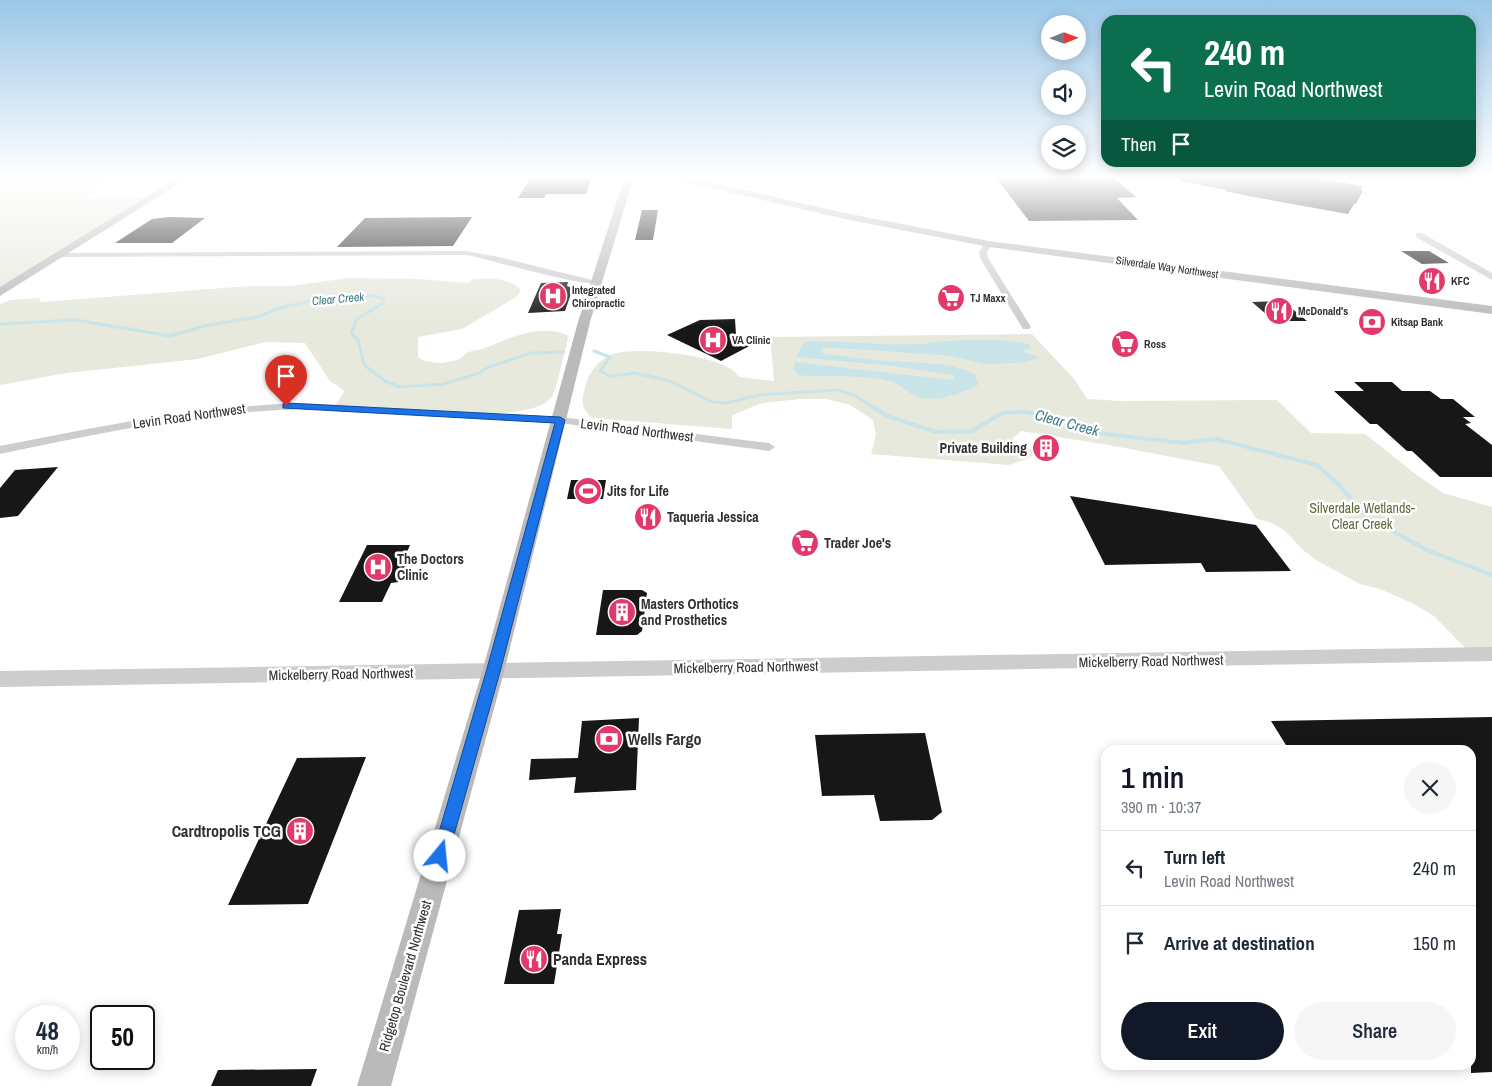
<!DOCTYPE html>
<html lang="en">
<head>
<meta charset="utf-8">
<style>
  :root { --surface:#fff; --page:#f6f6f7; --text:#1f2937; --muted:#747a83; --line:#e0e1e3; --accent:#111827 }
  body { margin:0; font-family:"Archivo Narrow",sans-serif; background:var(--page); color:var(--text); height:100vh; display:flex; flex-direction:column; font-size:19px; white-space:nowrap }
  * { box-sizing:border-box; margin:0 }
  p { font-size:16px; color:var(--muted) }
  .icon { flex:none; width:28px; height:28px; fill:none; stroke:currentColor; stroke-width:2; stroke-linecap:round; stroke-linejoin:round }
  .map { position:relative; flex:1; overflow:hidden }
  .details { position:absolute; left:1101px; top:745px; width:375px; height:325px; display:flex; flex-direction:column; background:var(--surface); border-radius:15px; box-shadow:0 2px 12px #0003 }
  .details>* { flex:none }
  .banner { position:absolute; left:1101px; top:15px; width:375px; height:152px; border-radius:15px; box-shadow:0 2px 12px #0003; background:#0b6e4f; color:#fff; overflow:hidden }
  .needle { width:32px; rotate:89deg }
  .controls { position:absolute; left:1041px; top:15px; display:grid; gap:10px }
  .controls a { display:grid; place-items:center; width:45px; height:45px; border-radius:50%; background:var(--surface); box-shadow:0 2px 12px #0003; font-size:25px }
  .speed { position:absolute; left:15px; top:1005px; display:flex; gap:10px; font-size:25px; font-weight:700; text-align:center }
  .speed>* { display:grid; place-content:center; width:65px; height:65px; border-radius:50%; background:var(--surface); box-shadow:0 2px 12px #0003; line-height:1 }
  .speed small { font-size:12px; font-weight:400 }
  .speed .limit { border:2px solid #111; border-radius:8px; background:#fff; color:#111 }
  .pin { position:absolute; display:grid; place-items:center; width:42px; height:42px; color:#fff; margin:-51px -21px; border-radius:50% 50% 50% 0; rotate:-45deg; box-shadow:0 0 5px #0007 }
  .pin .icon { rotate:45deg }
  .me { position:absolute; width:55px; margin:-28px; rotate:17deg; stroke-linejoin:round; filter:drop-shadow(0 0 4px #0008) }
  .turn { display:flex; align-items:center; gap:18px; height:105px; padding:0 20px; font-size:22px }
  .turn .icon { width:65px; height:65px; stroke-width:2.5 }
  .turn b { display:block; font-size:35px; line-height:42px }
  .then { display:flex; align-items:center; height:48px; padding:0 20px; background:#0003; gap:10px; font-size:19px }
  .round { display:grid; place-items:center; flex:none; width:52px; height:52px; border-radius:26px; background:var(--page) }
  .summary { display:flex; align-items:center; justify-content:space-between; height:85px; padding:0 20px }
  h1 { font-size:30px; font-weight:600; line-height:38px; color:var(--accent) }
  .action { display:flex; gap:10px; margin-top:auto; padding:10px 20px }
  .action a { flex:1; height:58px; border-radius:30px; background:var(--accent); color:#fff; font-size:20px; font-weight:600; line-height:58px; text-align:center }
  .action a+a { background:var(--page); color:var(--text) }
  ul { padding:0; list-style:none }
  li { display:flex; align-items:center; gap:15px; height:75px; padding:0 20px; border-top:1px solid var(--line) }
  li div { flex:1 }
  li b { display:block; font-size:19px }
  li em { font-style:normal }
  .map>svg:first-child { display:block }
</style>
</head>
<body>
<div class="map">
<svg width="1492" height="1086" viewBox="0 0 1492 1086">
  <rect width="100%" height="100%" fill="#fff"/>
  <path fill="#e6e9dc" d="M3,175h112l-29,15 -41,1h49l-13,8h68l-149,93v-114z
    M348,278l71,1 50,4 4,-4c18,-1 34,-2 48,11l-5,7 -54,32 -44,8v20c11,8 29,7 41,2 4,-2 6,-6 10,-7 6,-2 13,-2 19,-5 23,-10 53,-23 79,-12l1,4c-4,13 -11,51 -17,59 -22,29 -179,11 -217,9l11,-16 -15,-10 -25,-38 -39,-1 -68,17 -131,14 -67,12v-81l10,-4 29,-2 2,4 208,-16h42z
    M1032,334l43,46 12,19 34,2 156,-1 34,33 54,1 53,42 25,17 49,14v147l-20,1 -38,-39 -20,-12 -34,-15 -20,-5 -44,-24 -13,-10 -19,-20 -14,-8 -13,-3 -38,-53 -105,-20 -93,-15 -9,8 25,14 -10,6 -18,6 -138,-11 5,-19 -3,-15 -23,-15 -24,-6h-25l-39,4 -30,12v14l-140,-11c-11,-10 -11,-16 -7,-30 3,-14 13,-29 28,-34 24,-8 98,1 118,15 3,2 6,6 8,8l35,4 -4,-44z"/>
  <path fill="#c9e4e9" d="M807,341c39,0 77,5 115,3 6,0 10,-2 16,-2 17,-2 78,-4 92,3v4l-6,1v2l12,4 1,3 -17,4 -35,1 -33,-8 -96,-7 -30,-1 -6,2 4,4c21,2 42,5 62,7 30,2 61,0 89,13l3,11c-16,8 -44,19 -62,11 -8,-3 -15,-11 -23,-14 -24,-8 -60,-5 -85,-6l-10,-1 -5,-7 2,-6 147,17 12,1v-5l-60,-9 -98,-9 6,-12z"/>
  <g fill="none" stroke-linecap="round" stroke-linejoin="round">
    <path stroke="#c9e4e9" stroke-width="3" d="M0,324l75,-4 95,16 39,-11 49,-8 19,-8 36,-9 41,-4h20l10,3 -1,4 -26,16 -6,14 7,7 6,25 21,16 15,6 43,-3 34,-10 12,-7 42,-14 33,-1
      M594,351l16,6 -10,14 10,5 25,-3 32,7 46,22 13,1 33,-8 79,-5 16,5 21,13"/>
    <path stroke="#c9e4e9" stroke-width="4" d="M873,407l14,9 49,16 36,-1 30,-18 22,-1 33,5 48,17 78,9 33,-4 101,26 23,21 28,32 59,32 65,25"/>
  </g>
  <path fill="#171717" d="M532,175h24l-1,3 37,-1 -6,17h-40l-2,4h-26z
    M994,175h116l26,22 -19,1 21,22 -109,1z
    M1180,175h119l64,11 -2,4 2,1 -7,13h-2l-6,10 -105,-19 -18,-4 1,-1 -46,-9z
    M642,210h16l-5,30h-18z
    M169,217l36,1 -33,25h-57l37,-24z
    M472,217l-19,29 -116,1 28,-29z
    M1401,251h28l20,12 -27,1z
    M568,282l-1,4 6,2 -8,23 -37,2 13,-30z
    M1283,301l24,20h-33l-22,-19z
    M735,319l1,16 19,8 -34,18 -54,-26 33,-15z
    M1354,382h38l10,9h28l11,8h12l22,18h-12l8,6 -6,1 27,21v32h-52l-28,-26h-5l-30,-27h-7l-36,-33h30z
    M58,467l-40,49 -18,2v-30l15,-18z
    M571,480h35l-3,19h-36z
    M1070,496l186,29 35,46 -85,1 -5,-9 -96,2z
    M367,545h43l-6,14h5l-10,23 -8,1 -9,19h-43z
    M603,590h39l5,3 -5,38 -5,4h-41z
    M1492,717v355l-21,1v-323h-182l-18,-29z
    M639,718l-3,72 -62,3 2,-16 -47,3 2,-21 47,-1 4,-37z
    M925,733l17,79 -10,8 -52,1 -6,-26 -52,1 -7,-61z
    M366,757l-58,147 -80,1 69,-147z
    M561,909l-4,25h5l-8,50h-50l15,-74z
    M317,1069l-6,17h-100l7,-16z"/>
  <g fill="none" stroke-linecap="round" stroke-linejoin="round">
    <path fill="#cdcdcd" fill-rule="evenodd" d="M1416,233h6l70,40v7l-76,-43z
      M986,242l7,2 -6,8 1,6 43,69 -2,2h-6l-43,-71 -1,-6z
      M467,251l32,6 101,25c-9,8 -112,-23 -133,-27l-406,2 -4,-2 4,-2z
      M303,403l257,14 209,26 6,4 -6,4 -209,-28 -257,-14c-103,3 -202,24 -303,45v-8c101,-20 200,-40 303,-43z"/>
    <path fill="#cdcdcd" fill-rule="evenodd" d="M1492,647v14l-1492,26v-16z"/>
    <path fill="#bababa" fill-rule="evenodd" d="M182,175h11l-193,121v-9z
      M628,175h10l-5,5 -43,142 -86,350 -113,414h-34l125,-414 96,-350 46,-143z
      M664,175h16l165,38 144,28 503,65v8l-503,-67 -144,-28 -176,-41z"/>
  </g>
  <linearGradient id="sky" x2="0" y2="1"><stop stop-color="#9bc7e8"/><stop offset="0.54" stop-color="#fff"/><stop offset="1" stop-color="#fff" stop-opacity="0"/></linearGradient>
  <rect width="1492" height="327" fill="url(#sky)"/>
  <path fill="#1a73e8" stroke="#114b97" d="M286,403l274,14 5,3 -65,252 -52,184 -2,6 -6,2 -6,-2 -2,-6 54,-184 69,-249 -272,-15v-4z"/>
  <defs>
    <g id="restaurant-disc" transform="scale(1.4375)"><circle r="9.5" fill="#e0396a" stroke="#fff"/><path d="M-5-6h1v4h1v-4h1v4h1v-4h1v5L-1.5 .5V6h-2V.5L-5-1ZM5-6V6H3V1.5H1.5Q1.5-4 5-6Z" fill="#fff"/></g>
    <g id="hospital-disc" transform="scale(1.4375)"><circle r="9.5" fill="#e0396a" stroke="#fff"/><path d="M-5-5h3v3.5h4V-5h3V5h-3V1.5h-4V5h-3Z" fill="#fff"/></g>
    <g id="supermarket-disc" transform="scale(1.4375)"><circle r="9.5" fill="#e0396a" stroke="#fff"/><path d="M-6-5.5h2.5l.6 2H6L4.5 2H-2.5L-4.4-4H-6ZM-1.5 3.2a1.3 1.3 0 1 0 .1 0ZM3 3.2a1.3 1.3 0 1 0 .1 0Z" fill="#fff"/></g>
    <g id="bank-disc" transform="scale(1.4375)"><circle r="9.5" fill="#e0396a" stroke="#fff"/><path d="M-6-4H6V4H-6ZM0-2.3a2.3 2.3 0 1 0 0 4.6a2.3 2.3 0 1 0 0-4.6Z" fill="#fff"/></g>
    <g id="building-disc" transform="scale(1.4375)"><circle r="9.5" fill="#e0396a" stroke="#fff"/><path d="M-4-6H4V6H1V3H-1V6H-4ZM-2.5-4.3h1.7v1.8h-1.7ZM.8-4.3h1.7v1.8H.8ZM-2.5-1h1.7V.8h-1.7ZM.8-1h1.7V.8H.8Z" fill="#fff"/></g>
    <g id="stadium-disc" transform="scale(1.4375)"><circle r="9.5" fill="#e0396a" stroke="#fff"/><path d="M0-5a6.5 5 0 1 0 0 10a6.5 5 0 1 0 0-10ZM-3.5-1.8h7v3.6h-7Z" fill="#fff"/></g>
  </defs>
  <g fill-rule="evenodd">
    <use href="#restaurant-disc" x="1432" y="281"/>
    <use href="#hospital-disc" x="553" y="296"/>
    <use href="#supermarket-disc" x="951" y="298"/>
    <use href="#restaurant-disc" x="1279" y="311"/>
    <use href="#bank-disc" x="1372" y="322"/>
    <use href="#hospital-disc" x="713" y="340"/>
    <use href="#supermarket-disc" x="1125" y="344"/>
    <use href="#building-disc" x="1046" y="448"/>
    <use href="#stadium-disc" x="588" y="491"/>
    <use href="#restaurant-disc" x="648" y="517"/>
    <use href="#supermarket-disc" x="805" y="543"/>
    <use href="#hospital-disc" x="378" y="567"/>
    <use href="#building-disc" x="622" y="612"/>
    <use href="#bank-disc" x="609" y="739"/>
    <use href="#building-disc" x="300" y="831"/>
    <use href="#restaurant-disc" x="534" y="959"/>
  </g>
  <g text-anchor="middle" stroke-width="5" stroke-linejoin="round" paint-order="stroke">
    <g font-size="11" fill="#303030" stroke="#fff">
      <text transform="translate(1167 267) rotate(8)" y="4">Silverdale Way Northwest</text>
    </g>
    <g font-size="11" font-weight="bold" fill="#303030" stroke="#fff" text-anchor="start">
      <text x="1451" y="285">KFC</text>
      <text x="572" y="294">Integrated<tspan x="572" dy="13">Chiropractic</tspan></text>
      <text x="970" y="302">TJ Maxx</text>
      <text x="1298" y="315">McDonald's</text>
      <text x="1391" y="326">Kitsap Bank</text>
      <text x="732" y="344">VA Clinic</text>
      <text x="1144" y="348">Ross</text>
    </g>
    <g font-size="12" font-style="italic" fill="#3e7c8a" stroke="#fff">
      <text transform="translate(338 299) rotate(-5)" y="4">Clear Creek</text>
    </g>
    <g font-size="14" fill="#303030" stroke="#fff">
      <text transform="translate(189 416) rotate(-8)" y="5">Levin Road Northwest</text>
      <text transform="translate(637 430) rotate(7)" y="5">Levin Road Northwest</text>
      <text transform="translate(1151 661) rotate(-1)" y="5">Mickelberry Road Northwest</text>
      <text transform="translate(746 667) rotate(-1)" y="5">Mickelberry Road Northwest</text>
      <text transform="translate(341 674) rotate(-1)" y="5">Mickelberry Road Northwest</text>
      <text transform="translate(405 976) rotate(-74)" y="5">Ridgetop Boulevard Northwest</text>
    </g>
    <g font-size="14" font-weight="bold" fill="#303030" stroke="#fff" text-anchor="start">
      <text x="1027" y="453" text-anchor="end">Private Building</text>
      <text x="607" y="496">Jits for Life</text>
      <text x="667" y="522">Taqueria Jessica</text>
      <text x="824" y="548">Trader Joe's</text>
      <text x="397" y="564">The Doctors<tspan x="397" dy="16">Clinic</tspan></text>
      <text x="641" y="609">Masters Orthotics<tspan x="641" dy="16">and Prosthetics</tspan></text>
    </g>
    <g font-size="14" fill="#5d6b3e" stroke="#fff">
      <text x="1362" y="513">Silverdale Wetlands-<tspan x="1362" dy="16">Clear Creek</tspan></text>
    </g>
    <g font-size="15" font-style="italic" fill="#3e7c8a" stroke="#fff">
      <text transform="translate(1067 423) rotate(15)" y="5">Clear Creek</text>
    </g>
    <g font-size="16" font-weight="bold" fill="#303030" stroke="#fff" text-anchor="start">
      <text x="628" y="745">Wells Fargo</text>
      <text x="281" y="837" text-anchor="end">Cardtropolis TCG</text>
      <text x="553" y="965">Panda Express</text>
    </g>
  </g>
</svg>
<div class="controls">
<a><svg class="needle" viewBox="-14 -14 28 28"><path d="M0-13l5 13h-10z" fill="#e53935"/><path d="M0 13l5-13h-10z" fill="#747a83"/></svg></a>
<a><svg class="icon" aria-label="sound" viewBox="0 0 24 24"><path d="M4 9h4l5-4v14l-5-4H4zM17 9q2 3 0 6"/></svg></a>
<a><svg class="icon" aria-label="layers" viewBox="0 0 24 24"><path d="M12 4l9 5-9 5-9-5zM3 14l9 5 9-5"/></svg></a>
</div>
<div class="speed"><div>48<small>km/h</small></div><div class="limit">50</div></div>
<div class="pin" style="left:286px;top:406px;background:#d93025"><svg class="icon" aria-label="arrive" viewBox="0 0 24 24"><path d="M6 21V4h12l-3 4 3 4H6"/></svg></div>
<svg class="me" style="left:440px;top:856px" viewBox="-20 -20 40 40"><circle r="19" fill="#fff"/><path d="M0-13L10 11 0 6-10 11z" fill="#1a73e8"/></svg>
<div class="banner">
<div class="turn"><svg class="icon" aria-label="left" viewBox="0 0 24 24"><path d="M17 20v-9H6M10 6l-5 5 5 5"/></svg><div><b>240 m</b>Levin Road Northwest</div></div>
<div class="then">Then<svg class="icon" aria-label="arrive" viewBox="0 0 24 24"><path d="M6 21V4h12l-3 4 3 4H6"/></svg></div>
</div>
<section class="details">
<div class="summary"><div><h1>1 min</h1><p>390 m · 10:37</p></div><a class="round"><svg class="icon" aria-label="close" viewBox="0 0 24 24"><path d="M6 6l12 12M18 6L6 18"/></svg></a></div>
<ul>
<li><svg class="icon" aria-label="left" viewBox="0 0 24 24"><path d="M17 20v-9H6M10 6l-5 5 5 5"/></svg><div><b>Turn left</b><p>Levin Road Northwest</p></div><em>240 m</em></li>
<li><svg class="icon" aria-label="arrive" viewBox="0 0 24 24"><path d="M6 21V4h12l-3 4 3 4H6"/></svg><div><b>Arrive at destination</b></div><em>150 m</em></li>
</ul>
<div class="action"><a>Exit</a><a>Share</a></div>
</section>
</div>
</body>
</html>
